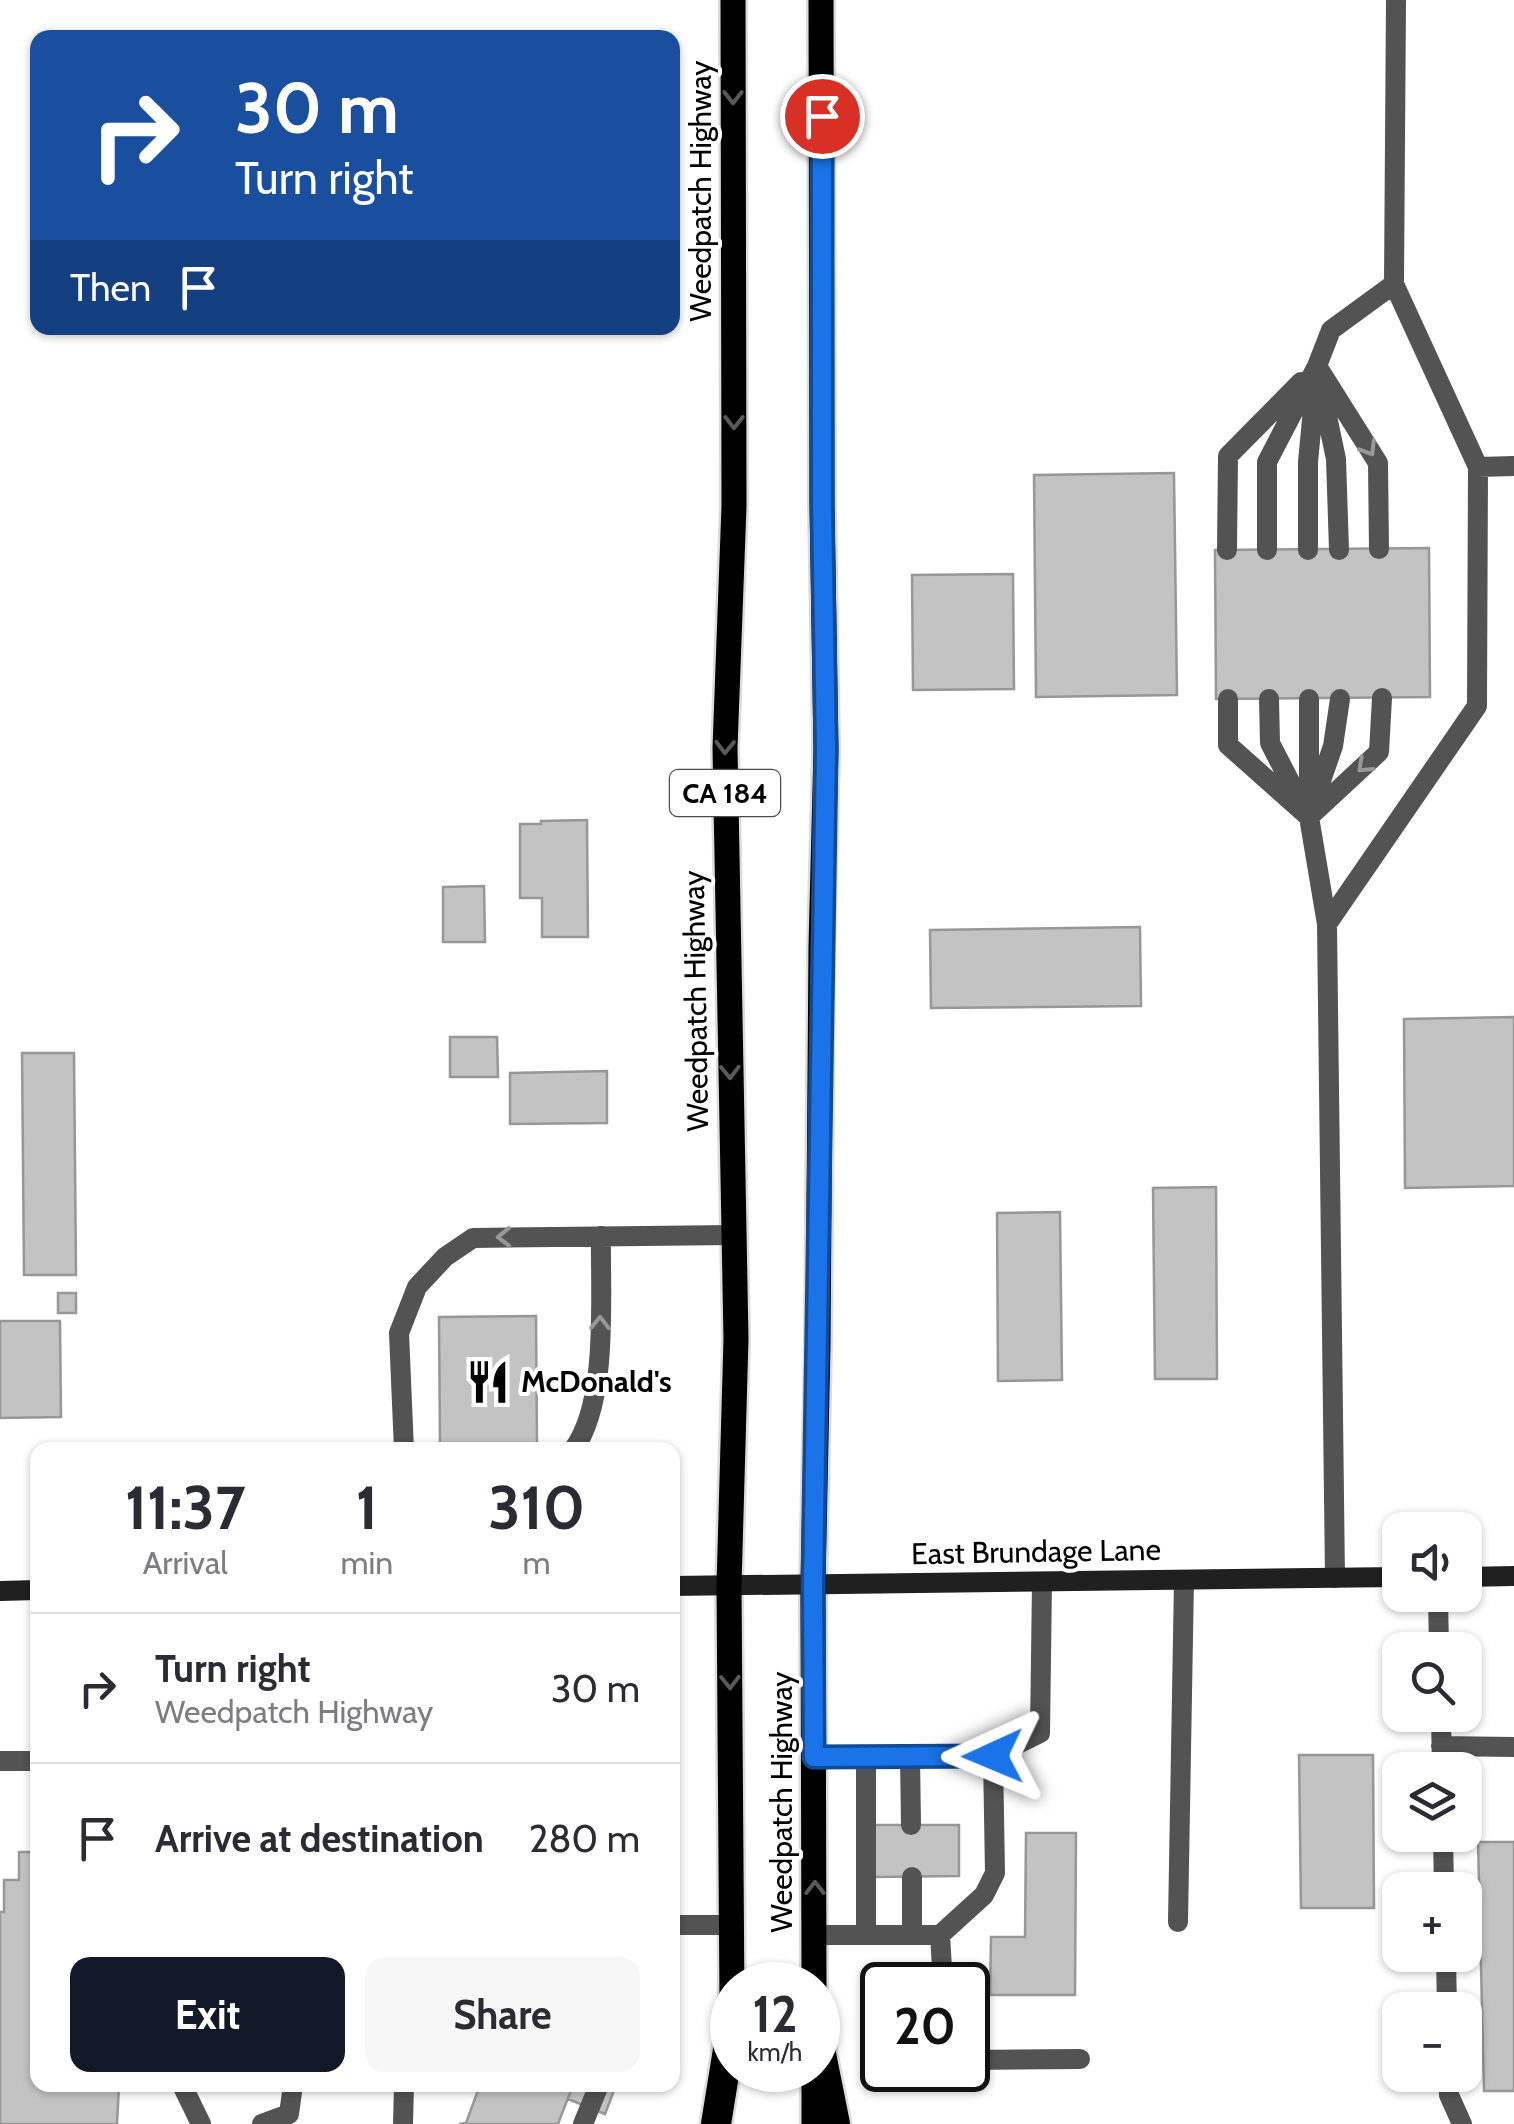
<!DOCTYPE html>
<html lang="en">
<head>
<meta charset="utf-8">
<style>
  :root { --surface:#fff; --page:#f7f7f7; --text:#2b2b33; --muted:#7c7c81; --line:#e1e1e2; --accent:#111827 }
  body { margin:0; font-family:Cabin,sans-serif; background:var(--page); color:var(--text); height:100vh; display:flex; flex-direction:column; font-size:38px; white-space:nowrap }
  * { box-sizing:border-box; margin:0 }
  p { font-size:32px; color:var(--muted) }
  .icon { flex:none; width:55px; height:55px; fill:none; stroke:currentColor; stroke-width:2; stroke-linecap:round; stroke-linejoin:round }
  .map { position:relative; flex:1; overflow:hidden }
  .side { position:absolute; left:30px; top:1442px; width:650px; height:650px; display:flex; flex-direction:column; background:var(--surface); border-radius:20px; box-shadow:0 2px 8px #0004 }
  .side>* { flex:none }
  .banner { position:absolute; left:30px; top:30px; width:650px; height:305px; border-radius:20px; box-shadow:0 2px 8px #0004; background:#1a4fa0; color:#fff; overflow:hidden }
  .fabs { position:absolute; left:1382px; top:1512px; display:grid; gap:20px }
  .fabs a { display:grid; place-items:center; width:100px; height:100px; border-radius:20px; background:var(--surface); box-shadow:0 2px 8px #0004; font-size:50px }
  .speed { position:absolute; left:710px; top:1962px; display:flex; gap:20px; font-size:50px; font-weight:700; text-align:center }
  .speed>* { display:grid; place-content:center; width:130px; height:130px; border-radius:50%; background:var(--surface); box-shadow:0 2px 8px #0004; line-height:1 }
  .speed small { font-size:25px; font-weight:400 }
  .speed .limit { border:5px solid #111; border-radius:15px; background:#fff; color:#111 }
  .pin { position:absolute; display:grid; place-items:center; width:85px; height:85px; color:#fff; margin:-42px; border:5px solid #fff; border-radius:50%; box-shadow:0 2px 10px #0007 }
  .me { position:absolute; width:110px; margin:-55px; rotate:269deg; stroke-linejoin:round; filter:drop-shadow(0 0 8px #0008) }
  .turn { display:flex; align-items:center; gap:35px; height:210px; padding:0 40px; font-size:45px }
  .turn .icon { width:130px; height:130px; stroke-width:2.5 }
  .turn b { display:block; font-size:70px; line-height:85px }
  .then { display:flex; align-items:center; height:95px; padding:0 40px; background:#0003; gap:20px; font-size:38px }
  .eta { display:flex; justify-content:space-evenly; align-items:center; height:170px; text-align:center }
  .eta b { font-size:60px; font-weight:700; line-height:70px }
  .cta { display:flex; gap:20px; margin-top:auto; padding:20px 40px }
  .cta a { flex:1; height:115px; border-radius:20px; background:var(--accent); color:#fff; font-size:40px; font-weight:700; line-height:115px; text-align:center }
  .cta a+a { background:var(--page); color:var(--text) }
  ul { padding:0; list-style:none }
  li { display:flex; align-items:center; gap:30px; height:150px; padding:0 40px; border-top:2px solid var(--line) }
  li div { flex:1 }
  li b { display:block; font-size:38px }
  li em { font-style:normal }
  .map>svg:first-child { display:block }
</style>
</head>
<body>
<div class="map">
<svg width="1514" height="2124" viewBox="0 0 1514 2124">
  <rect width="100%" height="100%" fill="#fff"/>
  <path fill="#c3c3c3" stroke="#979797" stroke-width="2.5" d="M1174,473l3,222 -141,2 -2,-222z
    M1429,548l1,149 -214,2 -1,-149z
    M1013,574l1,115 -101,1 -1,-115z
    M587,820l1,117h-46v-39h-22v-74h21v-3z
    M484,886l1,56h-42v-55z
    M1140,927l1,79 -210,2 -1,-78z
    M1514,1017v169l-109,2 -1,-169z
    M450,1037h47l1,40h-48z
    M22,1053h52l2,222h-52z
    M607,1071v52l-97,1v-51z
    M1216,1187l1,192h-62l-2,-191z
    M1060,1212l2,168 -64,1 -1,-168z
    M58,1293h18v20h-18z
    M536,1316l1,131 -97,1 -1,-131z
    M0,1321h60l1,96 -61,1z
    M1299,1755h74l1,153h-73z
    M873,1825h86v51l-85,1z
    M1026,1833h50l-1,162h-85l1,-58h34z
    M1478,1842h36v249h-30z
    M19,1852h19v233h81l-2,39h-117v-212h4v-32h15z
    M480,2085h93l-15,39h-99l7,-1z
    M573,2085h43l-11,29 -37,-15z"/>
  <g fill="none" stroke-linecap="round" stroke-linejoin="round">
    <g stroke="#dbdbdb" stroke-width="30">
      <path id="primary" d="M814,1985l-1,-400 5,-241 3,-398 5,-196 -4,-246 -1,-504
        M732,2001l-3,-416 7,-246 -11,-591 9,-242 -1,-506
        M814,2070v54"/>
    </g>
    <g stroke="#dbdbdb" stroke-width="35">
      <path id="highway" d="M818,2039l17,85
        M716,2124l16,-99"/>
    </g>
    <path stroke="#535353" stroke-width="20" d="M1317,366l61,97 1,86
      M1319,378l17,81 3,91
      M1478,467l36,-1
      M1227,550l1,-94 73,-74
      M1267,550v-88l50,-96 14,-36 63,-46
      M1308,550v-88l7,-74
      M1228,699v46l81,72
      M1269,699l1,44 33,64
      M1309,699v118l18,107
      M1314,801l19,-55 7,-47
      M1309,817l70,-65 3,-54
      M404,1450l-5,-117 18,-46 28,-30 28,-19 260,-3
      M573,1450c36,-48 27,-155 28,-214
      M1335,1578l-8,-654 150,-218 1,-239 -84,-183 2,-284
      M1438,1595l1,55
      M1441,1715l1,55
      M1441,1746l73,1
      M815,1757h51
      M910,1757l1,68
      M0,1761h38
      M1443,1835l1,55
      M912,1877v58
      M1178,1922l6,-342
      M672,1925h60
      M815,1935h125l3,50
      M866,1935v-178l127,-1
      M940,1935l44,-40 11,-22 -2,-117 47,-23 2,-151
      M1446,1955l1,55
      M968,2060l112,-1
      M1448,2075l1,20 13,29
      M182,2085l19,39
      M262,2124l27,-10 4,-29
      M403,2124l1,-39
      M583,2124l16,-39"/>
    <path stroke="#202020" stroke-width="20" d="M1465,1577l49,-1
      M672,1586l728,-9
      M0,1591l38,-1"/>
    <use href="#primary" stroke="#000" stroke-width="25"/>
    <use href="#highway" stroke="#000" stroke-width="30"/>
  </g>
  <defs><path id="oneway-chevron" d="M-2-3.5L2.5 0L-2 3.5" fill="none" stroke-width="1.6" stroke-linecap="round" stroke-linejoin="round" transform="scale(2.5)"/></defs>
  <g stroke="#595959">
    <use href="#oneway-chevron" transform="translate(733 97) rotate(90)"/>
    <use href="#oneway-chevron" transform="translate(734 422) rotate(90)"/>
    <use href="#oneway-chevron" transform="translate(725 747) rotate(91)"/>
    <use href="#oneway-chevron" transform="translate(730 1072) rotate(89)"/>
    <use href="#oneway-chevron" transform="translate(730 1682) rotate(89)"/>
    <use href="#oneway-chevron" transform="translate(815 1888) rotate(-90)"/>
  </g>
  <g stroke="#989898">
    <use href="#oneway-chevron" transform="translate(1369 449) rotate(58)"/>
    <use href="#oneway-chevron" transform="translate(1364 766) rotate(137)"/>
    <use href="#oneway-chevron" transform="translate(504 1237) rotate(179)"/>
    <use href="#oneway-chevron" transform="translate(600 1323) rotate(-89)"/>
  </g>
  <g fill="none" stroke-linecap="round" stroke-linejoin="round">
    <g stroke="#114b97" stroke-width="25">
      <path id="route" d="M822,116v388l4,246 -13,835 1,172 179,-1"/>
    </g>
    <use href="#route" stroke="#1a73e8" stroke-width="18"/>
  </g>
  <defs>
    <g id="restaurant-bare" transform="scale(3.45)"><path d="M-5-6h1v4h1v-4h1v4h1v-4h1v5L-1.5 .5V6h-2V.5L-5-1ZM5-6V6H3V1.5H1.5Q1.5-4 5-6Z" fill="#000" stroke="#fff" stroke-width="2.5" paint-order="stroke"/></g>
  </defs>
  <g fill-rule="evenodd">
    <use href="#restaurant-bare" x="488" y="1382"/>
  </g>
  <g text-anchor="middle" stroke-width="8" stroke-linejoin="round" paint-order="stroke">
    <rect fill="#fff" stroke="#4c4c4c" stroke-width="2.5" x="670" y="770" width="110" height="46" rx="8"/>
    <g font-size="28" font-weight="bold" fill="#000">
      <text x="725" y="803">CA 184</text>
    </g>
    <g font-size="30" fill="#000" stroke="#fff">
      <text transform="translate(701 191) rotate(-90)" y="10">Weedpatch Highway</text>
      <text transform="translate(696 1001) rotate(-91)" y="10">Weedpatch Highway</text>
      <text transform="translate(1036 1552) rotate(-1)" y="10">East Brundage Lane</text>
      <text transform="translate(782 1802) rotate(-90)" y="10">Weedpatch Highway</text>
    </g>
    <g font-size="30" font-weight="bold" fill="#000" stroke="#fff" text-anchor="start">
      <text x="521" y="1392">McDonald's</text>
    </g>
  </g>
</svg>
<div class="fabs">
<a><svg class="icon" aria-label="sound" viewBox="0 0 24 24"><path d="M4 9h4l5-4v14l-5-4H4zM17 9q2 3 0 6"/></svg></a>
<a><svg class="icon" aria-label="search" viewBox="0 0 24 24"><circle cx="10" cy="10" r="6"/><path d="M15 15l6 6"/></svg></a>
<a><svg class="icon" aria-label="layers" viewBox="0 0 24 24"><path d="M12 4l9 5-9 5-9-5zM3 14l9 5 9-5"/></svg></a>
<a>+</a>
<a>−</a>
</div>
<div class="speed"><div>12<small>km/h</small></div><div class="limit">20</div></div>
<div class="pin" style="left:822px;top:116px;background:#d93025"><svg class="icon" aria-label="arrive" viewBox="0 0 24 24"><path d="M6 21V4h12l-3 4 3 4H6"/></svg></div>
<svg class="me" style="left:993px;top:1756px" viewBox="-20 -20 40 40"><path d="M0-17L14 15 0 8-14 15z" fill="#1a73e8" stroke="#fff" stroke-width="4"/></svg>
<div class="banner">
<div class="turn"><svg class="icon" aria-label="right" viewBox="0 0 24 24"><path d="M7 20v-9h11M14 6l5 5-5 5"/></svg><div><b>30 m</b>Turn right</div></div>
<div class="then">Then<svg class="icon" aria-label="arrive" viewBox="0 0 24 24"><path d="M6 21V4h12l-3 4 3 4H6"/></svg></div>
</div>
<section class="side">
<div class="eta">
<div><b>11:37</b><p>Arrival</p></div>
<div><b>1</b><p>min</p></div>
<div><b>310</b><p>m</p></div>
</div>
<ul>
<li><svg class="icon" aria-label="right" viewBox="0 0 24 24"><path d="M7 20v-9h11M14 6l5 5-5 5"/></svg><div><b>Turn right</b><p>Weedpatch Highway</p></div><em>30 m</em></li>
<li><svg class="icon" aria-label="arrive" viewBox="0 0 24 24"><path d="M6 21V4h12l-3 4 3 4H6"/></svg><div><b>Arrive at destination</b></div><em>280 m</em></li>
</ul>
<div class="cta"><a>Exit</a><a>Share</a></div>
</section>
</div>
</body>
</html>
